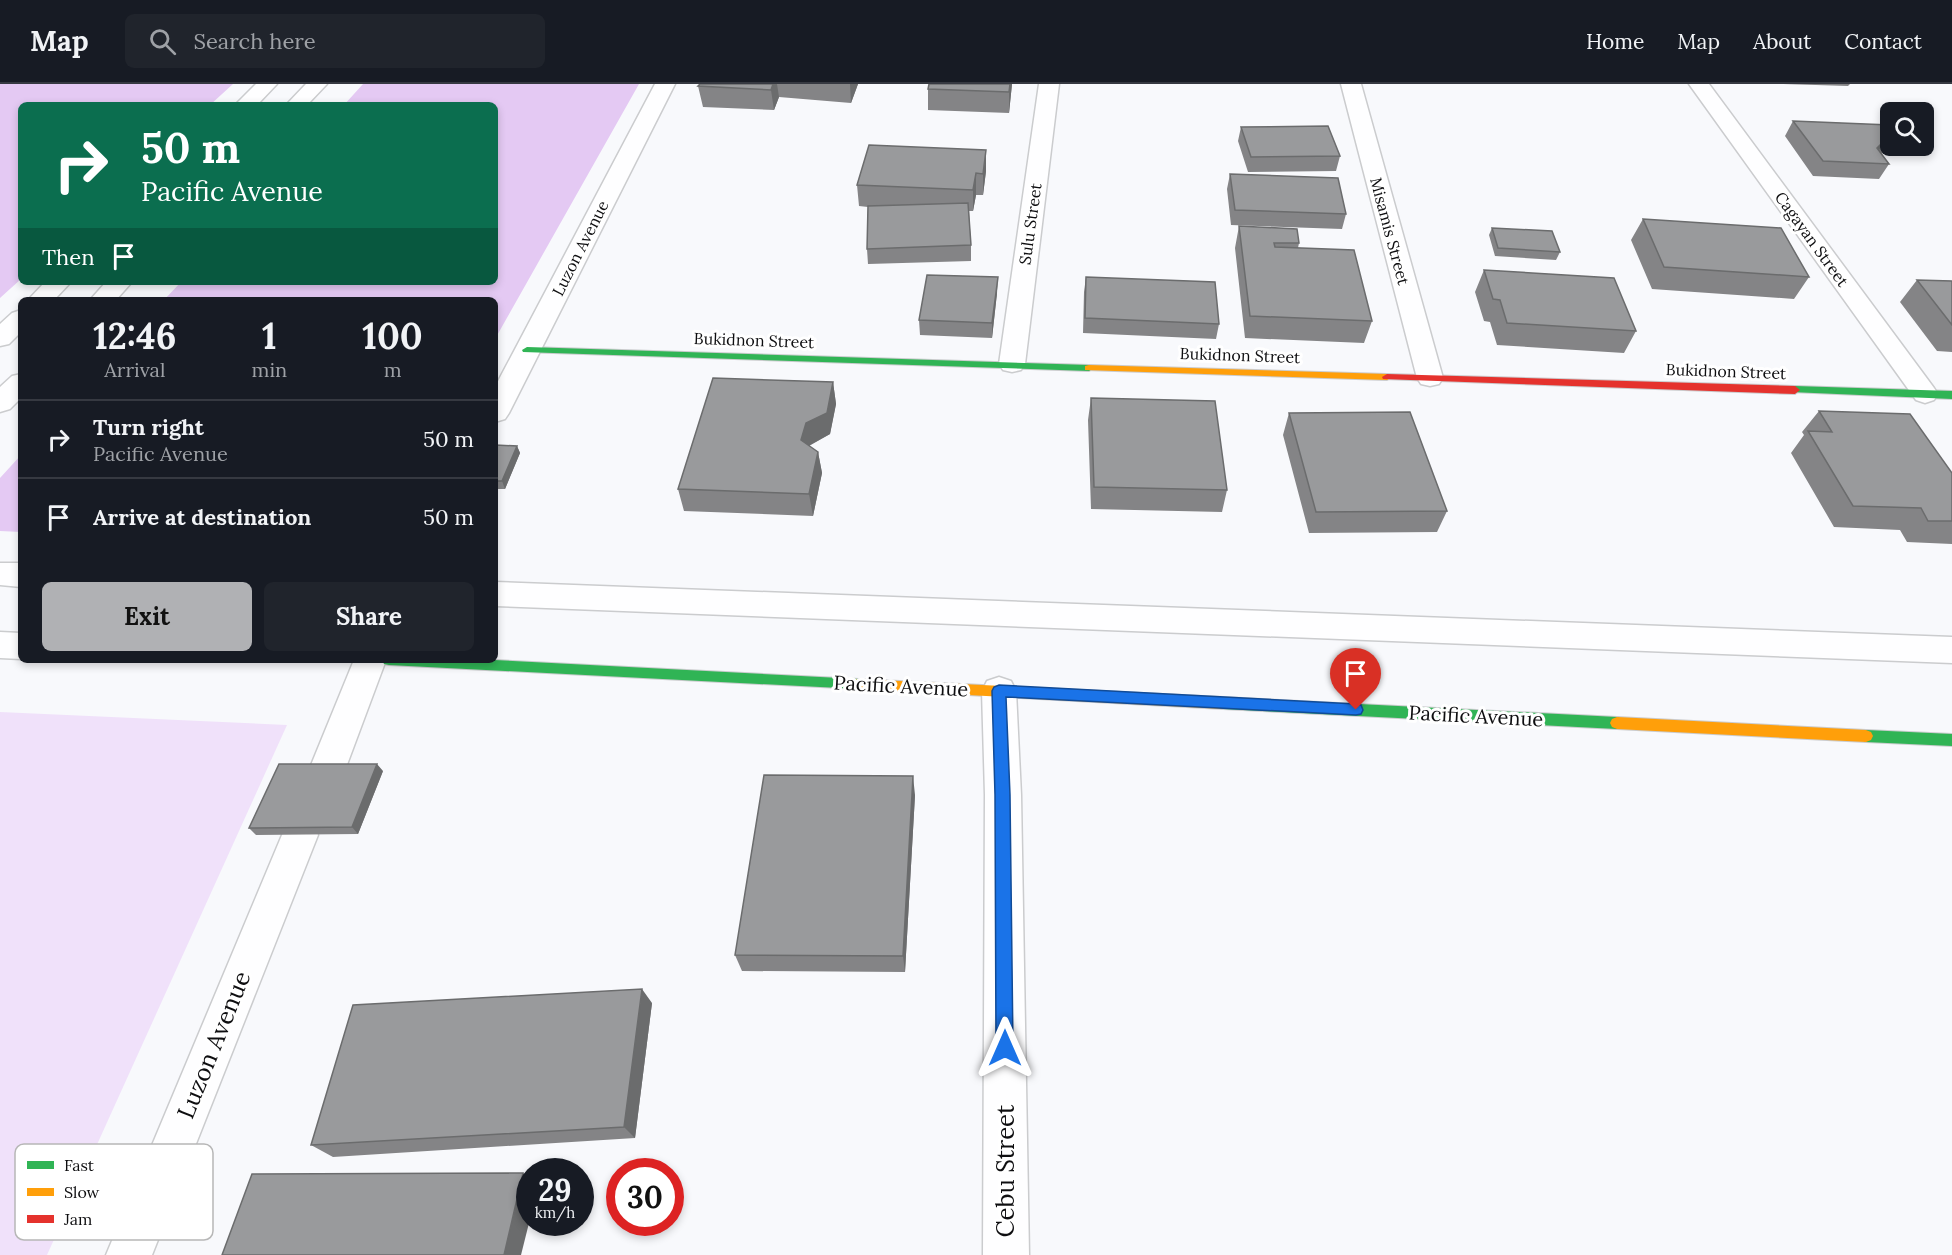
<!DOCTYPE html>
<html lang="en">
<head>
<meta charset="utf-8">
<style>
  :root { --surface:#171b24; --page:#20242c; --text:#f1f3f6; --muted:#9ea1a6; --line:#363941; --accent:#b0b1b4 }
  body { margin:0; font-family:Lora,serif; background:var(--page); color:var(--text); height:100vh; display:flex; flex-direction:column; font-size:22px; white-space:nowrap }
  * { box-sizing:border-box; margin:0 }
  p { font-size:20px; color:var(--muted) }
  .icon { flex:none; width:33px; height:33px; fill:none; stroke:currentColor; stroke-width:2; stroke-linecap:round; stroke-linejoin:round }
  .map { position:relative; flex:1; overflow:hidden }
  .drawer { position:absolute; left:18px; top:213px; width:480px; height:366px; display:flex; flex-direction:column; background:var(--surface); border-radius:9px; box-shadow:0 3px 9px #0003 }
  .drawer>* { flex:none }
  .guide { position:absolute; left:18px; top:18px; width:480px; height:183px; border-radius:9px; box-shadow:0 3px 9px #0003; background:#0b6e4f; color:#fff; overflow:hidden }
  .controls { position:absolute; left:1880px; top:18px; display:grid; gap:12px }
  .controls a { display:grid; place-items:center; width:54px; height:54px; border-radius:9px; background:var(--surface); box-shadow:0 3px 9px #0003; font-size:30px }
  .speed { position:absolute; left:516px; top:1074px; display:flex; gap:12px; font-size:30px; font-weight:700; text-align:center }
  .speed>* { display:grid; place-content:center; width:78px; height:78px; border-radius:50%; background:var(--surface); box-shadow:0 3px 9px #0003; line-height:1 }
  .speed small { font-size:15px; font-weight:400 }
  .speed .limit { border:9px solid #d22; background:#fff; color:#111 }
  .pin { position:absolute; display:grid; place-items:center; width:51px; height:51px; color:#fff; margin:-62px -26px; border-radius:50% 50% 50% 0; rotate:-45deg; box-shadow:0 0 6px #0007 }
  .pin .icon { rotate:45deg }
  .me { position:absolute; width:66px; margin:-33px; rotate:0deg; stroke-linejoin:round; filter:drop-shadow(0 0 4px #0008) }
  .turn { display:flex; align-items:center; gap:21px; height:126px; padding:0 24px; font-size:27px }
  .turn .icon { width:78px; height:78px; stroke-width:2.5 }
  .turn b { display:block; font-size:42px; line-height:51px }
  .then { display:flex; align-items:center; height:57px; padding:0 24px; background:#0003; gap:12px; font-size:22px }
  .eta { display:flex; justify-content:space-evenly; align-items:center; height:102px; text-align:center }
  .eta b { font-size:36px; font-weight:700; line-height:42px }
  .action { display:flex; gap:12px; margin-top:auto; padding:12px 24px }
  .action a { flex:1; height:69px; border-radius:9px; background:var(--accent); color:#111; font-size:24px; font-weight:700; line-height:69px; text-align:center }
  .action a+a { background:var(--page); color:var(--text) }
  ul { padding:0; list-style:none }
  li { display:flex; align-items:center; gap:18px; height:78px; padding:0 24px; border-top:2px solid var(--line) }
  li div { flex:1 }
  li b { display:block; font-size:22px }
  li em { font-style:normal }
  header { display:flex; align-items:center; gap:36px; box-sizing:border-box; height:84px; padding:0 30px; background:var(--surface); border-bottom:2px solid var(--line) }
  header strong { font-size:28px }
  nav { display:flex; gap:33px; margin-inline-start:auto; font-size:21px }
  .search { width:420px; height:54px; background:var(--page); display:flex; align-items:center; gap:15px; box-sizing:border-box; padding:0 21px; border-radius:9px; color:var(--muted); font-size:22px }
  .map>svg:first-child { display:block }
</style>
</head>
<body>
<header>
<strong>Map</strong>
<div class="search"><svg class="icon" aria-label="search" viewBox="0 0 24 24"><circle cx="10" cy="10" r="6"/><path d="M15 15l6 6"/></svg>Search here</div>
<nav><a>Home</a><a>Map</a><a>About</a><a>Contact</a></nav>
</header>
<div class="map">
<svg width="1952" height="1171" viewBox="0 0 1952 1171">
  <rect width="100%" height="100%" fill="#f8f9fc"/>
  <path fill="#f0e1fa" d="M0,628l287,13 -240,530h-47z"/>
  <path fill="#e4c9f3" d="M0,0h233l-23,21h-189v174l-21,19z
    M363,0h276l-144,255v-39h-331l17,-18h314v-177h-151z
    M21,371v77l-21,-1v-53z"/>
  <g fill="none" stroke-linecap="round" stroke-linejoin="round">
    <g stroke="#cbccce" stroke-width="3">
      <path id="street" d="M256,0h21l-20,21h-22z
        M306,0h21l-20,21h-21z
        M655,0h20l-166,329 -4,6 -10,3v-35z
        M1039,0h20l-34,280 -4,6 -9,2 -9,-2 -4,-6z
        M1341,0h20l82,294 -4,6 -9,2 -9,-2 -4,-6z
        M1689,0h20l225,304 4,6 -4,6 -9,3 -9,-3z
        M45,198h26l-17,18h-26z
        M106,198h26l-16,18h-26z
        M21,226v22l-12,12 -9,2v-22l12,-11z
        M21,290v24l-11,11 -10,3v-25l12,-11z
        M0,479h21v24l-21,-2z
        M495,498l1457,55v26l-1457,-57z
        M0,548l21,1v26l-21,-1z
        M354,576h32l-41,110 -6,11 -12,4 -12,-4 -6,-11z
        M999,593l12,4 5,10 5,104 8,460h-46l2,-460 -3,-104 5,-10z
        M300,735l13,4 5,12 -166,420h-46l176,-420 5,-12z"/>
    </g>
    <g stroke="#cbccce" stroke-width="2">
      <path id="fast" d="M527,263l562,18 5,3 -5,3 -566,-19 -1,-2z
        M1795,302l157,5v8l-161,-7v-4z
        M382,576h112l365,19 5,1 2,4 -2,4 -5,1 -470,-24 -5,-1z
        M1223,613l394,20 5,2 2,4 -2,4 -5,2 -394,-20 -5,-2 -2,-4 2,-4z
        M1866,646l86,4v12l-86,-4 -5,-2 -2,-4 2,-4z"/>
    </g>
    <g stroke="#cbccce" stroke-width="2">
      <path id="slow" d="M1089,281l298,9 5,3 -5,3 -302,-10v-4z
        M859,595l364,18 5,2 2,4 -2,4 -5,2 -364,-20 -5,-1 -2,-4 2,-4z
        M1617,633l249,13 5,2 2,4 -2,4 -5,2 -249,-13 -5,-2 -2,-4 2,-4z"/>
    </g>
    <g stroke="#cbccce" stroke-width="2">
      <path id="jam" d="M1387,290l408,12 5,4 -5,4 -412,-15 -1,-2z"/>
    </g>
    <use href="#street" fill="#fefeff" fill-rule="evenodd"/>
    <use href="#fast" fill="#30b455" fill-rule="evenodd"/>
    <use href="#slow" fill="#ff9f0a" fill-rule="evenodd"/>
    <use href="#jam" fill="#e5322d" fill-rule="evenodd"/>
  </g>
  <path fill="#848486" d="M700,0h158l-7,19 -72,-6 -5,13 -71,-3 -5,-21z
    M1012,0l-3,29 -81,-3v-21z
    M1783,0h67l-2,2z
    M1793,37l97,4v21h20l-6,8 -23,-1 8,11 -10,15 -66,-3 -28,-40z
    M1241,43l99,29 -4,15 -88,1 -10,-31z
    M986,87l-3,24h-7l-3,16h-4l2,34v16l-103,3 -1,-15 1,-42 -9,-1 -2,-21z
    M1230,90l116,40 -4,15 -111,-4 -4,-36z
    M1643,135l166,58 -15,22 -142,-10 -21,-49z
    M1239,142l60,17 -1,5 74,73 -8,22 -119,-5 -10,-90z
    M1492,144l68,24 -4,8 -61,-4 -6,-21z
    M1484,186l152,61 -12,22 -127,-8 -7,-23 -6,-1 -9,-29z
    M1086,193l133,47 -3,15 -133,-6 1,-41z
    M1917,196l35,1v71l-15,-1 -37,-49z
    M997,209l-5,45 -72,-3 -1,-15z
    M833,298l3,22 -6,30 -21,12 9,6 4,21 -9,43 -129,-5 -6,-22z
    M1091,314l136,92 -5,22 -131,-3 -3,-89z
    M1819,327l133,62v71l-45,-2 -7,-12 -66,-3 -43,-74 13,-18 -2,-3z
    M1289,329l158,98 -10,21 -128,1 -26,-98z
    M495,361l22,1 3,7 -15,36h-10z
    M383,687l-25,63 -102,1 -7,-7z
    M915,711l-10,177 -163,-1 -7,-16z
    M652,919l-17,135 -302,19 -22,-12z"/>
  <path fill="#6b6c6d" d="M773,0h4l2,13 -5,13 -3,-20z
    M850,0h8l-7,19z
    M1010,0h2l-3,29v-21z
    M1887,54l-10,15v-5z
    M986,66v21l-3,24v-21z
    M976,89v22l-3,16v-21z
    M998,193l-1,16 -5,45v-15z
    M833,298l3,22 -6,30 -20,11 -5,17 -4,-22 5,-17z
    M517,362l3,7 -15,36 -3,-8z
    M818,368l4,21 -9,43 -4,-22z
    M377,680l6,7 -25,63 -6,-7z
    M913,692l2,19 -10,177 -2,-16z
    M642,905l10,14 -17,135 -11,-11z
    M523,1089l7,5v41l-9,36h-17z"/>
  <path fill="#999a9c" stroke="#6b6c6d" stroke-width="1.5" d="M700,0h73l-2,6 -73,-4z
    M929,0h81l-1,8 -81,-3z
    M1793,37l97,4v13h-3l-10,10 12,16 -66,-3z
    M1328,42l12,30 -89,1 -10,-30z
    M869,61l117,5 -3,24 -7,-1 -3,17 -116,-5z
    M1230,90l108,4 8,36 -111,-4z
    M968,119l3,42 -104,4 1,-43z
    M1643,135l138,9 28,49 -145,-10z
    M1239,142l58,3 2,14h-25l1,4 79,3 18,71 -122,-5z
    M1492,144l60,3 8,21 -62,-4z
    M1484,186l130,8 22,53 -129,-8 -7,-23 -7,-1z
    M927,191l71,2 -6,46 -73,-3z
    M1086,193l129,5 4,42 -134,-6z
    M1917,196l35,1v44z
    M713,294l120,4 -6,31 -21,10 -5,17 17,12 -9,42 -131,-5z
    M1091,314l124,3 12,89 -133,-3z
    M1819,327l91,3 42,59v48h-24l-7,-13 -68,-2 -45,-75 24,1z
    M1410,328l37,99 -131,1 -27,-99z
    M495,361l22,1 -15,35h-7z
    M279,680h98l-25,63 -103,1z
    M764,691l149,1 -10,180 -168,-1z
    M642,905l-18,138 -313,18 42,-140z
    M523,1089l-19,82h-282l30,-81z"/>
  <path fill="#1a73e8" stroke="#114b97" stroke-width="1.5" d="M999,601l357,19 5,1 2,5 -2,4 -5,1 -350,-18 4,98 3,253 -2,6 -6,3 -7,-3 -2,-6 -1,-253 -3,-104 2,-4z"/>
  <g text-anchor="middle" stroke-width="6" stroke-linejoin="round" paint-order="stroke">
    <g font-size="16" fill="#0e0e10" stroke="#fff">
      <text transform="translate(1030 140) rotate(-82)" y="6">Sulu Street</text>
      <text transform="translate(1390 147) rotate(75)" y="6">Misamis Street</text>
      <text transform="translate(1812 155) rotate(54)" y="6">Cagayan Street</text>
      <text transform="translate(580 164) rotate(-63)" y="6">Luzon Avenue</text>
      <text transform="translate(754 256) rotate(2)" y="6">Bukidnon Street</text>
      <text transform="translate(1240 271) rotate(2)" y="6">Bukidnon Street</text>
      <text transform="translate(1726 287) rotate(2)" y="6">Bukidnon Street</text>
    </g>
    <g font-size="20" fill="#0e0e10" stroke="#fff">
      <text transform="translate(901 602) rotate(3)" y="7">Pacific Avenue</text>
      <text transform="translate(1476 632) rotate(3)" y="7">Pacific Avenue</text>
    </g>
    <g font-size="24" fill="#0e0e10" stroke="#fff">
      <text transform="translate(214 961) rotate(-68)" y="8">Luzon Avenue</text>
      <text transform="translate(1006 1087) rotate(-90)" y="8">Cebu Street</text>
    </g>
  </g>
  <rect x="15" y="1060" width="198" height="96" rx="9" fill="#fff" stroke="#b7b7b7" stroke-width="1.5"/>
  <rect x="27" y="1077" width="27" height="8" fill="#30b455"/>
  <rect x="27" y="1104" width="27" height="8" fill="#ff9f0a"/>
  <rect x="27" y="1131" width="27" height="8" fill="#e5322d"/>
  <g font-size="16" fill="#0e0e10">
    <text x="64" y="1087">Fast</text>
    <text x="64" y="1114">Slow</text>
    <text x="64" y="1141">Jam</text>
  </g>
</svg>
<div class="controls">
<a><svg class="icon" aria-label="search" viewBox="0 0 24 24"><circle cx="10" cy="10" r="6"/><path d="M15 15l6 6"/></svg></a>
</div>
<div class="speed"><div>29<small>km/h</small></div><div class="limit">30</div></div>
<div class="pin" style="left:1356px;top:626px;background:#d93025"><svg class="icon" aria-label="arrive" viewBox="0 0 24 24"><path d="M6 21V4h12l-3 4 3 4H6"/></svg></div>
<svg class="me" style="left:1005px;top:964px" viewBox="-20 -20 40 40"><path d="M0-17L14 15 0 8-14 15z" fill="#1a73e8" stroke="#fff" stroke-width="4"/></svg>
<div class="guide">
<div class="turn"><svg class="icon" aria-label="right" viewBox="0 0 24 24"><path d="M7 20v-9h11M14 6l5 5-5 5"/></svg><div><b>50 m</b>Pacific Avenue</div></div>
<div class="then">Then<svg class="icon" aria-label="arrive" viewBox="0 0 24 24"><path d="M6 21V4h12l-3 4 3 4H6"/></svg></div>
</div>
<section class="drawer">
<div class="eta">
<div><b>12:46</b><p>Arrival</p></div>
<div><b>1</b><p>min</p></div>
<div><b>100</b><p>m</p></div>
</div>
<ul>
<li><svg class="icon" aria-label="right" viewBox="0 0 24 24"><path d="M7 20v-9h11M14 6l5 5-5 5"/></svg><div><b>Turn right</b><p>Pacific Avenue</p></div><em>50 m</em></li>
<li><svg class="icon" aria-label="arrive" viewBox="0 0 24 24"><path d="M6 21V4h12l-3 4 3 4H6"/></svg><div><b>Arrive at destination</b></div><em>50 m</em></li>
</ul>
<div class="action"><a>Exit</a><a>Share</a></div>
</section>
</div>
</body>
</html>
